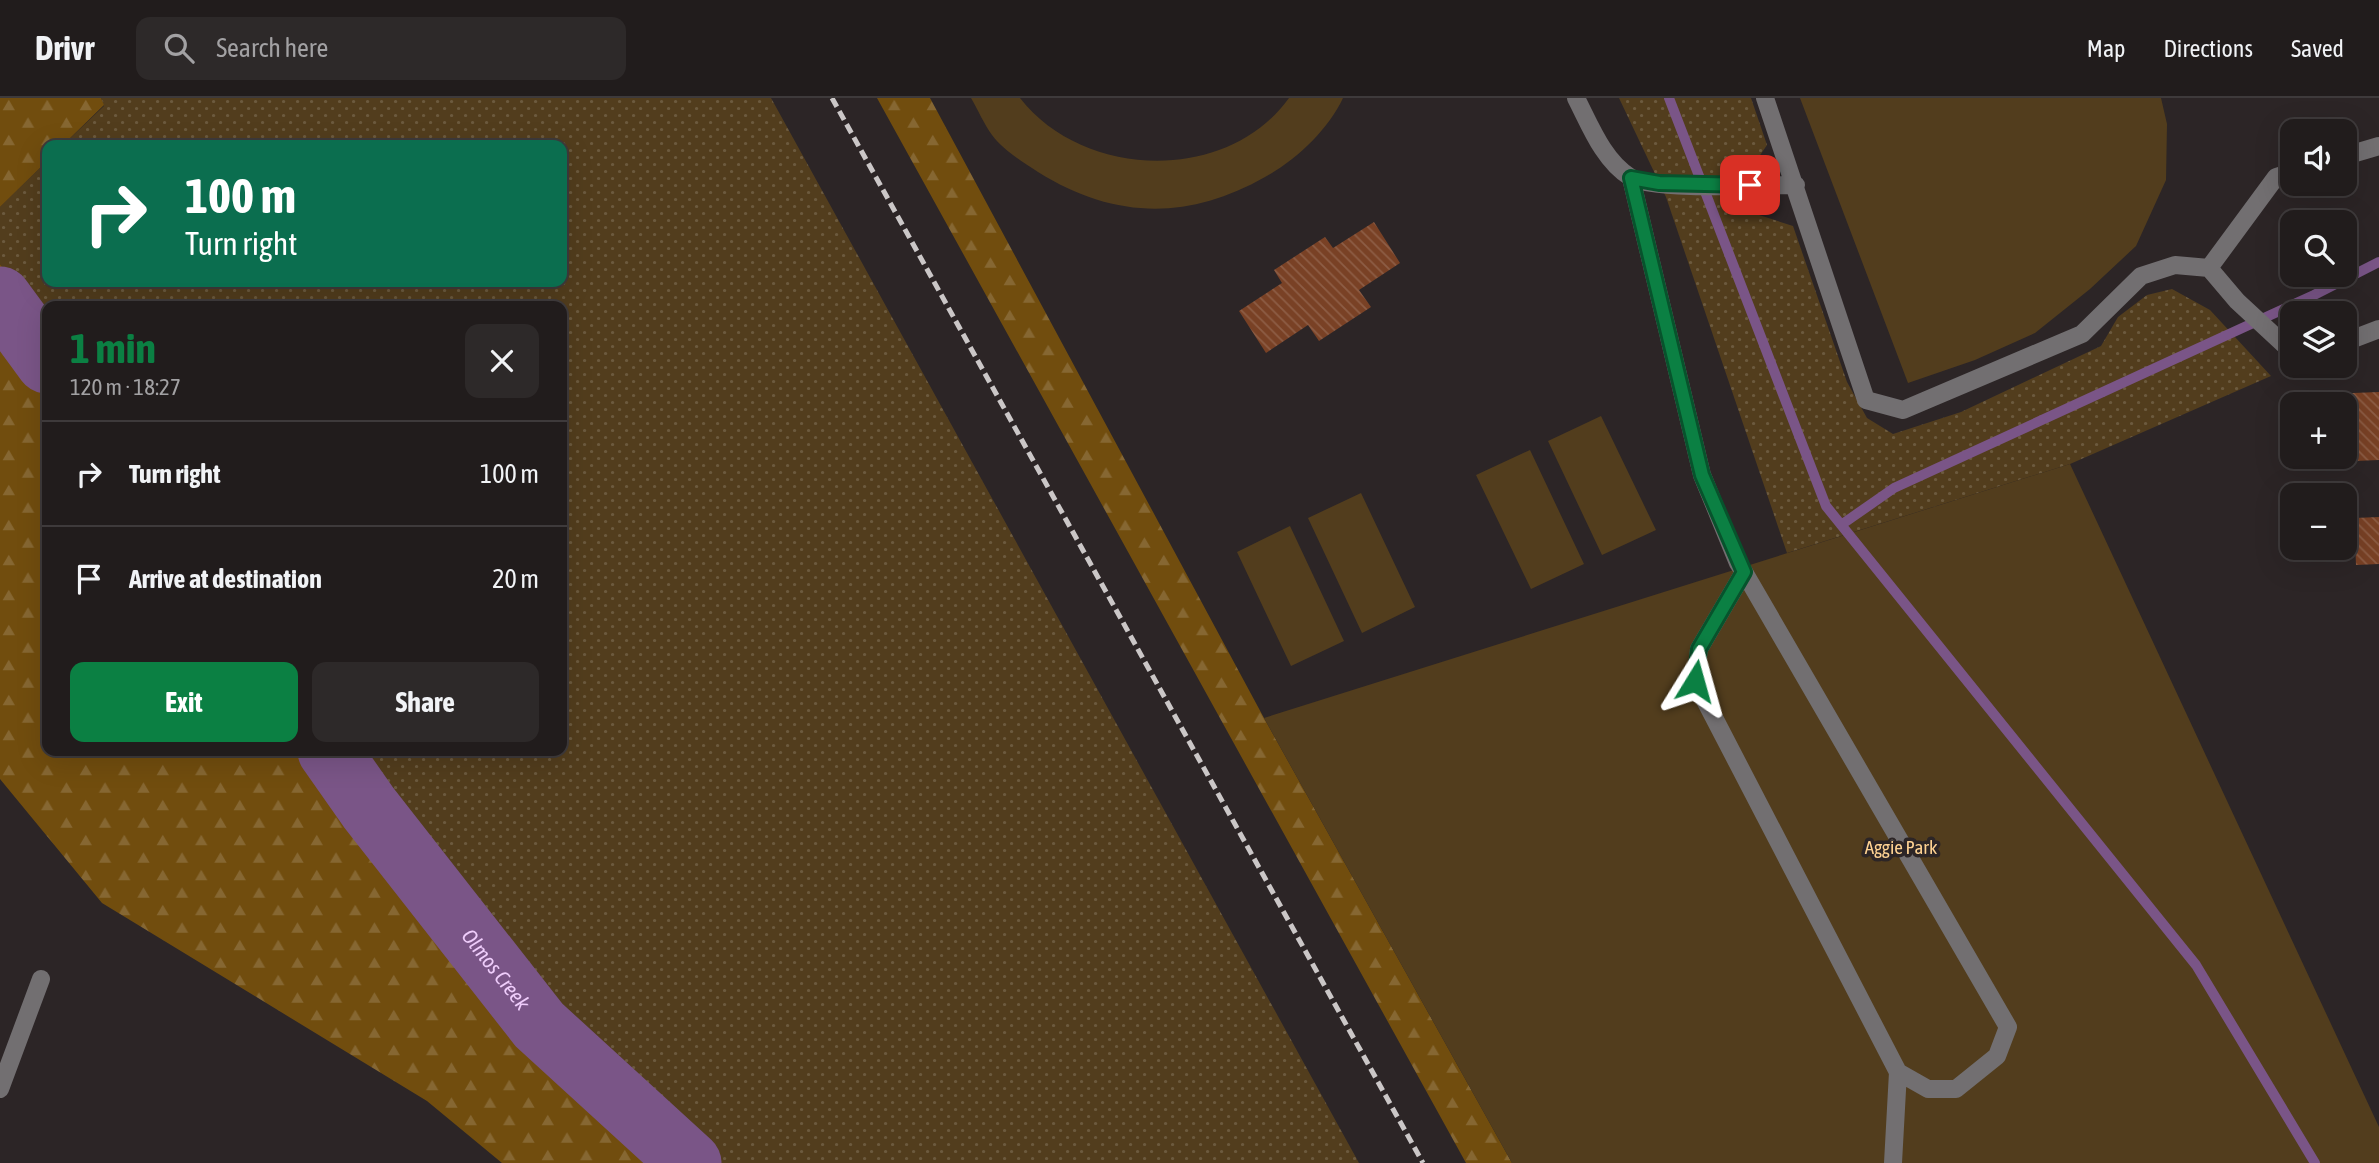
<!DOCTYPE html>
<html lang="en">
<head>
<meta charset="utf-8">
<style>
  :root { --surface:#211c1c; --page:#2d2929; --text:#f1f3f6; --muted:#a2a1a3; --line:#3e3a3b; --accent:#0b8043 }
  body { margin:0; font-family:"Asap Condensed",sans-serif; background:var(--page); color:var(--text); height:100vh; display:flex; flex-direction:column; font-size:26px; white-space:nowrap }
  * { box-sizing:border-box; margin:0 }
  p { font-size:23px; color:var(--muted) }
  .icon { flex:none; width:38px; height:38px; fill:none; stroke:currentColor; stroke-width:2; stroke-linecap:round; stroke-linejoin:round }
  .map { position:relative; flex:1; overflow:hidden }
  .sheet { position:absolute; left:42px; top:203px; width:525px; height:455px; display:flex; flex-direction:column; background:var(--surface); border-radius:14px; box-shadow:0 7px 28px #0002,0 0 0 2px var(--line) }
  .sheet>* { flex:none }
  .banner { position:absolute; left:42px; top:42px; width:525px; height:147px; border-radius:14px; box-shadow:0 7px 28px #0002,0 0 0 2px var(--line); background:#0b6e4f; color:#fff; overflow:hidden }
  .tools { position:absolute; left:2280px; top:21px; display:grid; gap:14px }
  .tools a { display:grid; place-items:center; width:77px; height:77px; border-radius:14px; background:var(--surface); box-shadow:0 7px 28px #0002,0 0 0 2px var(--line); font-size:35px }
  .pin { position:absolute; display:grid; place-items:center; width:60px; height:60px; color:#fff; margin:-30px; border-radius:14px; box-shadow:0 4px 10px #0006 }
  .me { position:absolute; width:77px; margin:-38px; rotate:8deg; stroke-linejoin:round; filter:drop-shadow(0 0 5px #0008) }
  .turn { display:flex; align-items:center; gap:24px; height:147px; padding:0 28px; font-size:32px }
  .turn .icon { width:91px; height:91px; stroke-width:2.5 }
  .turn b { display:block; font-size:49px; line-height:60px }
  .round { display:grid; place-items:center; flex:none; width:74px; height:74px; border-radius:14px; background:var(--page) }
  .head { display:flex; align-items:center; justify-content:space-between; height:119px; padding:0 28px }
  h1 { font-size:42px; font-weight:700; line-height:52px; color:var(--accent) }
  .cta { display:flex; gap:14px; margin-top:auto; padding:14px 28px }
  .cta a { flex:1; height:80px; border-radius:14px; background:var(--accent); color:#fff; font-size:28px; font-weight:700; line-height:80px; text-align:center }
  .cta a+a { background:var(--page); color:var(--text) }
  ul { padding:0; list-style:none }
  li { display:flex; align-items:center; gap:21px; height:105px; padding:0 28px; border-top:2px solid var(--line) }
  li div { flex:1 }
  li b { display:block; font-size:26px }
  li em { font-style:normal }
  header { display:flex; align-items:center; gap:42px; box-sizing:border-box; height:98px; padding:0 35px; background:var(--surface); border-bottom:2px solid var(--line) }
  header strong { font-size:33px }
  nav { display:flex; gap:38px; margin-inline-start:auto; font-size:24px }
  .search { width:490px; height:63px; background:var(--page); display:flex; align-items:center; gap:18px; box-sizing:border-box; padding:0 24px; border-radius:14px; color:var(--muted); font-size:26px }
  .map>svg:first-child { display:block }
</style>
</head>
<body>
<header>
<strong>Drivr</strong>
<div class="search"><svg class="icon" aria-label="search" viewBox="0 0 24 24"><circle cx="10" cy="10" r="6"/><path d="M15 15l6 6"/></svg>Search here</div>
<nav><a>Map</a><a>Directions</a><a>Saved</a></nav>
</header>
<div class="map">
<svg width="2379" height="1065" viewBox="0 0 2379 1065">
  <defs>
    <pattern id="grass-dots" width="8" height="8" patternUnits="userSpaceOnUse" patternTransform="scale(1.75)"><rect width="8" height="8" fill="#523d1d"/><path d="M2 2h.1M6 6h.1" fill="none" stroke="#6c5a3e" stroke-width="1.8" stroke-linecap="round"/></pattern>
    <pattern id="forest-firs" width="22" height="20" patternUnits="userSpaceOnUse" patternTransform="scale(1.75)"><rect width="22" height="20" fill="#714d0e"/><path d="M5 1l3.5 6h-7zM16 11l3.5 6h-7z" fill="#866732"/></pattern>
    <pattern id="building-back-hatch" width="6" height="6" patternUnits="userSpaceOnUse" patternTransform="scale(1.75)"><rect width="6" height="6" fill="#794125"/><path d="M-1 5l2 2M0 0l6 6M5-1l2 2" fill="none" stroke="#8d5d45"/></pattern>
  </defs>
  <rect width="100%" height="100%" fill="#2c2526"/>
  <path fill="url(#grass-dots)" d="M101,0h670l588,1065h-666l-89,-96 -249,-316h207v-445h-515v23l-47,-65v-57l47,-46v121h515v-137h-499l41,-39z
    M1619,0h132l16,47 -19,28 8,41 37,12 54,156 20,36 26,16 68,-22 140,-66 17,-29 29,-22 25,-6 38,21 61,66 -201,88 -283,89 -121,-356z"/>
  <path fill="url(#forest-firs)" d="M0,0h101l3,7 -41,40h-16v16l-47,46z
    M877,0h53l334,620 248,445h-46z
    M0,166l47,65v422h308l249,316 89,96h-191l-75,-62 -325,-198 -102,-124z"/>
  <path fill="#523d1d" d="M971,0h49c63,81 207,86 269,0h54c-15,32 -47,62 -78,79 -77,44 -152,42 -227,-5 -15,-10 -35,-22 -46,-37 -8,-11 -14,-25 -21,-37z
    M1800,0h361l6,26 -1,56 -30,66 -46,43 -55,44 -60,27 -67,23z
    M1601,318l55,114 -54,25 -54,-114z
    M1530,352l54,114 -53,25 -55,-114z
    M2070,366l309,663v36h-867l-248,-445z
    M1361,395l54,114 -53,26 -54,-115z
    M1290,428l54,115 -53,25 -54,-114z"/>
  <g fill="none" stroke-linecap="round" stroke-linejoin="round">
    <path stroke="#7a5587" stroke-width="10" d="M1669,0l157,408 370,459 119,198
      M1841,427l53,-37 420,-193 65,-33"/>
    <g stroke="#7a5587" stroke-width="63">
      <path d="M0,200l47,64"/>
      <path id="s1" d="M329,653l40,57 170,217 151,138"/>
    </g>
  </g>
  <path fill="url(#building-back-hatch)" d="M1374,124l26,41 -41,27 12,17 -52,34 -11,-16 -42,28 -27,-42 43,-28 -8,-13 51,-33 8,11z
    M2379,294v68l-49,2v-5h15v-53h-18v-10z
    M2379,419v47l-23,1 -2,-47z"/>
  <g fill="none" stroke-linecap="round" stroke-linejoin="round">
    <path stroke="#726f71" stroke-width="18" d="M1576,0c14,27 27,62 54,79 21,14 136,8 166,8
      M1765,0l101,302 37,10 179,-76 59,-58 34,-11 34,3 28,33 55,51
      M2345,58l34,-10
      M1631,80l71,297 36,88 6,9 264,455 -11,29 -41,33h-28l-30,-17 -203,-391 4,-32 45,-77
      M2209,170l67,-91 16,-5
      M2345,244l34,-13
      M0,991l41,-110
      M1893,1065l5,-91"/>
    <path stroke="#cbc7c7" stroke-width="5" stroke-dasharray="10 5" stroke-linecap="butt" d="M832,0l591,1065"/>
  </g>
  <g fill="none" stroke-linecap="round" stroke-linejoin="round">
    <g stroke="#07532c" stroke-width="18">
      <path id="route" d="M1695,583l4,-32 45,-77 -42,-97 -71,-297 28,5 91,2"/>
    </g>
    <use href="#route" stroke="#0b8043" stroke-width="12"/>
  </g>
  <g text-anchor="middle" stroke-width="7" stroke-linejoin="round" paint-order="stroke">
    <g font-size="19" fill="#fed292" stroke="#2c2526">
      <text x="1901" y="756">Aggie Park</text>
    </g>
    <g font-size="21" font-style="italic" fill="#efcdfb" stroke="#2c2526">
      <text dy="7" stroke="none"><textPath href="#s1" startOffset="275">Olmos Creek</textPath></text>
    </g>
  </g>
</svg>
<div class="tools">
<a><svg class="icon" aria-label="sound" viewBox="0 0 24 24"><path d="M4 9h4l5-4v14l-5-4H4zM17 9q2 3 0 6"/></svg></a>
<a><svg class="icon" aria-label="search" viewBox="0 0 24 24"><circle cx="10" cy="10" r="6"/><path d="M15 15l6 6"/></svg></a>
<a><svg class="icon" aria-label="layers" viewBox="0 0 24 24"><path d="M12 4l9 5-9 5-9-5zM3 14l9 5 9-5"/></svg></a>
<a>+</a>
<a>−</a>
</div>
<div class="pin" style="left:1750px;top:87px;background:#d93025"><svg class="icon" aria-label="arrive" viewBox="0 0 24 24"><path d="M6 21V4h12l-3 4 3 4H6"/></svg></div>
<svg class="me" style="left:1695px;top:583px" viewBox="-20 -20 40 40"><path d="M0-17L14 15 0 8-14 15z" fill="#0b8043" stroke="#fff" stroke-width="4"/></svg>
<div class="banner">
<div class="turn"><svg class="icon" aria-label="right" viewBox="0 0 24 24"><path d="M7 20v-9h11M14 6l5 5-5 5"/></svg><div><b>100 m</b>Turn right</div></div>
</div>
<section class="sheet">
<div class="head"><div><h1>1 min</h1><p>120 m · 18:27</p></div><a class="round"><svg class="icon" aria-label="close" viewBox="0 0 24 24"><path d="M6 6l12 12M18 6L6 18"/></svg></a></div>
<ul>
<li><svg class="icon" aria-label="right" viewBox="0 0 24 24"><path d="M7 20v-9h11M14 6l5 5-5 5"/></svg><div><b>Turn right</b></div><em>100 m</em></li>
<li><svg class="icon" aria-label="arrive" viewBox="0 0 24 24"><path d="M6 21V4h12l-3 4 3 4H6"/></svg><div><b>Arrive at destination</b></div><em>20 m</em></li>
</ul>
<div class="cta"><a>Exit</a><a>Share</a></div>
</section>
</div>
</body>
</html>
